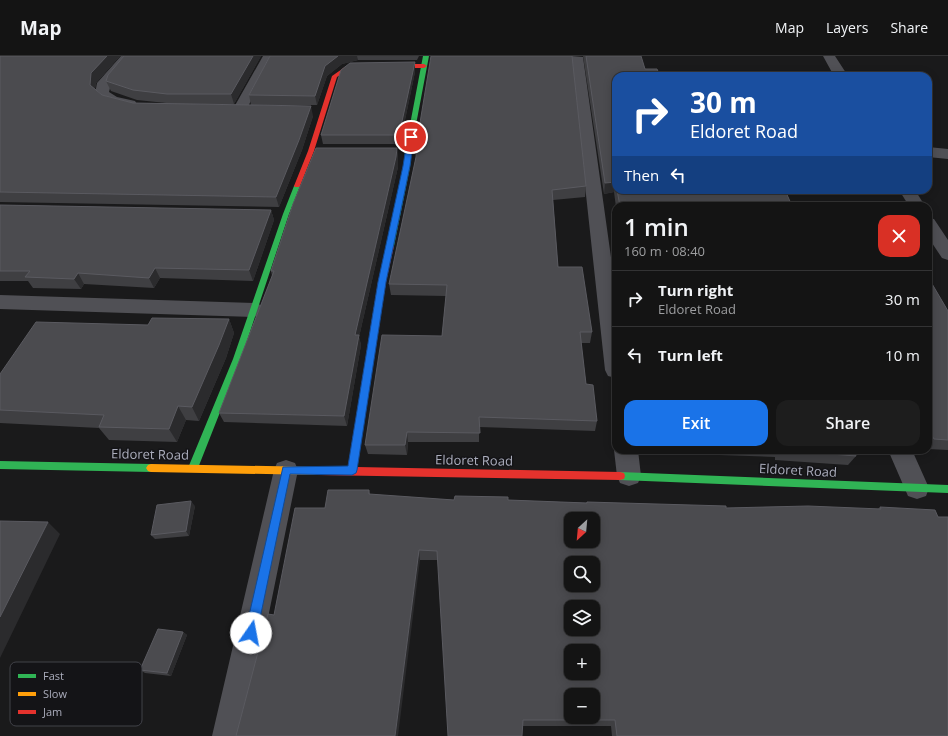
<!DOCTYPE html>
<html lang="en">
<head>
<meta charset="utf-8">
<style>
  :root { --surface:#141414; --page:#1d1d1d; --text:#f1f3f6; --muted:#9d9ea0; --line:#333334; --accent:#1a73e8 }
  body { margin:0; font-family:"Open Sans",sans-serif; background:var(--page); color:var(--text); height:100vh; display:flex; flex-direction:column; font-size:15px; white-space:nowrap }
  * { box-sizing:border-box; margin:0 }
  p { font-size:13px; color:var(--muted) }
  .icon { flex:none; width:22px; height:22px; fill:none; stroke:currentColor; stroke-width:2; stroke-linecap:round; stroke-linejoin:round }
  .map { position:relative; flex:1; overflow:hidden }
  .sheet { position:absolute; left:612px; top:146px; width:320px; height:252px; display:flex; flex-direction:column; background:var(--surface); border-radius:12px; box-shadow:0 2px 10px #0003,0 0 0 1px var(--line) }
  .sheet>* { flex:none }
  .hud { position:absolute; left:612px; top:16px; width:320px; height:122px; border-radius:12px; box-shadow:0 2px 10px #0003,0 0 0 1px var(--line); background:#1a4fa0; color:#fff; overflow:hidden }
  .needle { width:26px; rotate:206deg }
  .fabs { position:absolute; left:564px; top:456px; display:grid; gap:8px }
  .fabs a { display:grid; place-items:center; width:36px; height:36px; border-radius:8px; background:var(--surface); box-shadow:0 2px 10px #0003,0 0 0 1px var(--line); font-size:20px }
  .pin { position:absolute; display:grid; place-items:center; width:34px; height:34px; color:#fff; margin:-17px; border:2px solid #fff; border-radius:50%; box-shadow:0 1px 4px #0007 }
  .me { position:absolute; width:44px; margin:-22px; rotate:12deg; stroke-linejoin:round; filter:drop-shadow(0 0 3px #0008) }
  .turn { display:flex; align-items:center; gap:14px; height:84px; padding:0 12px; font-size:18px }
  .turn .icon { width:52px; height:52px; stroke-width:2.5 }
  .turn b { display:block; font-size:28px; line-height:34px }
  .then { display:flex; align-items:center; height:38px; padding:0 12px; background:#0003; gap:8px; font-size:15px }
  .round { display:grid; place-items:center; flex:none; width:42px; height:42px; border-radius:12px; background:var(--page) }
  .summary { display:flex; align-items:center; justify-content:space-between; height:68px; padding:0 12px }
  h1 { font-size:24px; font-weight:600; line-height:30px }
  .primary-button { display:flex; gap:8px; margin-top:auto; padding:8px 12px }
  .primary-button a { flex:1; height:46px; border-radius:12px; background:var(--accent); color:#fff; font-size:16px; font-weight:600; line-height:46px; text-align:center }
  .primary-button a+a { background:var(--page); color:var(--text) }
  ul { padding:0; list-style:none }
  li { display:flex; align-items:center; gap:12px; height:56px; padding:0 12px; border-top:1px solid var(--line) }
  li div { flex:1 }
  li b { display:block; font-size:15px }
  li em { font-style:normal }
  header { display:flex; align-items:center; gap:24px; box-sizing:border-box; height:56px; padding:0 20px; background:var(--surface); border-bottom:1px solid var(--line) }
  header strong { font-size:19px }
  nav { display:flex; gap:22px; margin-inline-start:auto; font-size:14px }
  .map>svg:first-child { display:block }
</style>
</head>
<body>
<header>
<strong>Map</strong>
<nav><a>Map</a><a>Layers</a><a>Share</a></nav>
</header>
<div class="map">
<svg width="948" height="680" viewBox="0 0 948 680">
  <rect width="100%" height="100%" fill="#1a1a1b"/>
  <g fill="none" stroke-linecap="round" stroke-linejoin="round">
    <path fill="#505055" fill-rule="evenodd" d="M121,0h13l-23,28 -2,8 8,5 18,4 2,3 -2,3c-11,3 -33,-3 -40,-13l2,-11z
      M263,0h12l-30,56 -5,1 -5,-1 -2,-3z
      M571,0l12,1 33,236v85l-8,-2 -3,-6z
      M823,0h12l13,20h-14z
      M928,91l20,2v10l-20,-2z
      M899,134h16l10,16h-16z
      M928,162l6,1 14,21v20l-6,-2 -14,-21z
      M0,239l254,8 7,2 3,5 -3,5 -7,2 -254,-8z
      M616,390v4h22l3,26 -3,7 -9,3 -9,-3 -3,-7 -3,-26z
      M888,394h24l17,38 -3,8 -9,3 -9,-3z
      M286,404l9,3 3,7 -54,266h-32l62,-266 3,-7z"/>
    <path fill="#30b455" fill-rule="evenodd" d="M423,0h6l-18,95 -1,16 -16,79 -4,2 -4,-2 18,-79 1,-16z
      M297,128l3,2 -11,28 -48,145 -43,109 -2,3 -3,1 -3,-1 -2,-3 45,-109 50,-145 11,-28z
      M0,405l151,3 3,1 2,3 -2,3 -3,1 -151,-3z
      M620,416l328,13v8l-328,-13 -4,-1 -1,-3 1,-3z"/>
    <path fill="#ff9f0a" fill-rule="evenodd" d="M151,408l166,3 3,1 2,3 -2,3 -3,1 -166,-3 -3,-1 -2,-3 2,-3z"/>
    <path fill="#e5322d" fill-rule="evenodd" d="M358,8h66l3,2 -3,2h-66l-9,1 -12,8 -23,74 -14,35 -1,1h-4l-1,-1 14,-35 24,-75 13,-9z
      M387,188h3l4,2 -8,36 -29,185 263,5 4,1 1,3 -1,3 -4,1 -303,-5 -3,-1 -2,-3 2,-3 3,-1h31l30,-185z"/>
  </g>
  <path fill="#3f3f42" d="M0,0h120l-24,27 -1,6 7,6 31,8h33l-29,-3 -26,-9 -5,-10 18,-25h137l-27,48h-50l129,12 -11,34 -23,57 -279,-5z
    M270,0h149l-2,4h-59l-16,4 -15,12 -10,29h-66l-2,-10z
    M583,0h58l-25,20v114h169l7,16h-176v1l-2,-15 -10,2z
    M415,6v10l-15,72h-77l-2,-9z
    M397,92l1,10v9l-39,170 2,8 -14,81 -123,-4 -5,-9 53,-137 -1,-5z
    M416,101l170,29 -1,11 -32,3 5,67 34,65 -2,11h-9l5,41 11,37 -2,10 -116,-4v15h-71l-1,13 -39,-1 -3,-9 77,-109 4,-40 -55,-1 -2,-11z
    M0,149l271,5 3,10 -21,61 -93,-3 -6,10 -70,-4 -3,5 -48,-1 -5,-7h-28z
    M928,221l20,34v139l-20,-1z
    M229,263l5,14 -8,25 -27,63 -13,-1 -9,22 -68,-2 -10,-12 -99,-5v-49l148,-49z
    M658,394h196l2,6 -8,9 -73,-5v-3l-116,-4z
    M369,434l1,5 84,5h54l78,3 1,-1 139,6 152,1 2,-2 68,229h-336l-1,-10h-88l-85,-166h-18l-146,55 51,-107z
    M195,450l-6,30 -34,3 -4,-4z
    M183,576l4,3 -16,41 -26,-3 -5,-3z"/>
  <path fill="#2b2b2d" d="M107,0h13l-24,27 -2,12 -4,-10 1,-12z
    M253,0h8l-27,48 -3,-10z
    M338,0h19l1,4 -16,4 -15,12 -10,29 -2,-9 10,-30z
    M415,6v10l-15,72 -1,-9z
    M311,50l2,10 -11,34 -23,57 -3,-10z
    M397,92l1,10v9l-39,170 2,8 -14,81 -3,-10 11,-81z
    M616,126l-2,10 -10,2 1,-11z
    M271,154l3,10 -21,61 -4,-11z
    M155,212l5,10 -6,10 -5,-10z
    M78,217l6,11 -3,5 -7,-10z
    M229,263l5,14 -8,25 -27,63 -7,-14z
    M178,350l8,14 -9,22 -8,-13z
    M407,376l1,10 -1,13 -2,-10z
    M191,445l4,5 -6,30 -3,-5z
    M48,466l12,12 -60,124v-41z
    M419,494l1,10 -22,176h-3z
    M183,576l4,3 -16,41 -4,-3z"/>
  <path fill="#4b4b4f" stroke="#5a5a60" fill-rule="evenodd" d="M0,0h107l-16,17 -1,12 12,10 31,8 178,3 -12,34 -23,57 -276,-5z
    M124,0h129l-22,38h-64l-34,-4 -27,-9 2,-6z
    M270,0h68l-13,10 -10,30 -66,-1z
    M431,0h141l14,130 -34,4 6,77h24l10,65h-12l6,52 7,1 4,36 -118,-4 1,16 -73,-1 -2,13h-40l17,-110 60,1 5,-51 -58,-1 27,-127 1,-16z
    M586,0h55l4,13h12l3,7h-44v109v-3l-11,1z
    M415,6l-16,73h-78l20,-65 9,-7z
    M316,92h81l-1,9 -41,178h4l-15,81 -125,-3 55,-142h-3l22,-67z
    M617,134h168l7,16h-172z
    M0,149l271,5 -22,60 -94,-2 -6,10 -71,-5 -4,6 -49,-2 5,-6h-30z
    M928,221l20,34v129l-14,-1 -4,-7h-2z
    M152,262l77,1 -10,26 -27,62 -14,-1 -9,23 -70,-2 5,-12 -104,-5v-36l36,-52 112,3z
    M782,394h72l2,6z
    M328,434h41v4l85,6 1,-4 53,1v3l79,3v-1l139,4v2l82,-2 73,3 -1,-2 55,3 3,7h10v219h-331l-2,-16h-92l-1,16h-74l-11,-185 -18,-1 -24,186h-159l32,-122 6,1 21,-107h30zM571,463h22v22h-22zM571,507h22v22h-22zM571,551h22v22h-22zM571,595h22v22h-22zM571,639h22v22h-22z
    M191,445l-5,30 -35,4 6,-30z
    M0,465l48,1 -48,95z
    M158,573l25,3 -16,41 -27,-3z"/>
  <path fill="#1a73e8" stroke="#114b97" d="M408,79l6,2 -4,29 -24,116 -29,188 -1,3 -4,2 -62,-1 -33,159 -2,4 -4,2 -4,-2 -2,-4 38,-166 65,-1 30,-184 25,-116z"/>
  <g text-anchor="middle" stroke-width="3" stroke-linejoin="round" paint-order="stroke">
    <g font-size="13" fill="#abadbc" stroke="#141417">
      <text transform="translate(150 398) rotate(1)" y="5">Eldoret Road</text>
      <text transform="translate(474 404) rotate(1)" y="5">Eldoret Road</text>
      <text transform="translate(798 414) rotate(3)" y="5">Eldoret Road</text>
    </g>
  </g>
  <rect x="10" y="606" width="132" height="64" rx="6" fill="#141417" stroke="#414249" stroke-width="1"/>
  <rect x="18" y="618" width="18" height="4" fill="#30b455"/>
  <rect x="18" y="636" width="18" height="4" fill="#ff9f0a"/>
  <rect x="18" y="654" width="18" height="4" fill="#e5322d"/>
  <g font-size="11" fill="#abadbc">
    <text x="43" y="624">Fast</text>
    <text x="43" y="642">Slow</text>
    <text x="43" y="660">Jam</text>
  </g>
</svg>
<div class="fabs">
<a><svg class="needle" viewBox="-14 -14 28 28"><path d="M0-13l5 13h-10z" fill="#e53935"/><path d="M0 13l5-13h-10z" fill="#9d9ea0"/></svg></a>
<a><svg class="icon" aria-label="search" viewBox="0 0 24 24"><circle cx="10" cy="10" r="6"/><path d="M15 15l6 6"/></svg></a>
<a><svg class="icon" aria-label="layers" viewBox="0 0 24 24"><path d="M12 4l9 5-9 5-9-5zM3 14l9 5 9-5"/></svg></a>
<a>+</a>
<a>−</a>
</div>
<div class="pin" style="left:411px;top:81px;background:#d93025"><svg class="icon" aria-label="arrive" viewBox="0 0 24 24"><path d="M6 21V4h12l-3 4 3 4H6"/></svg></div>
<svg class="me" style="left:251px;top:577px" viewBox="-20 -20 40 40"><circle r="19" fill="#fff"/><path d="M0-13L10 11 0 6-10 11z" fill="#1a73e8"/></svg>
<div class="hud">
<div class="turn"><svg class="icon" aria-label="right" viewBox="0 0 24 24"><path d="M7 20v-9h11M14 6l5 5-5 5"/></svg><div><b>30 m</b>Eldoret Road</div></div>
<div class="then">Then<svg class="icon" aria-label="left" viewBox="0 0 24 24"><path d="M17 20v-9H6M10 6l-5 5 5 5"/></svg></div>
</div>
<section class="sheet">
<div class="summary"><div><h1>1 min</h1><p>160 m · 08:40</p></div><a class="round" style="background:#d93025;color:#fff"><svg class="icon" aria-label="close" viewBox="0 0 24 24"><path d="M6 6l12 12M18 6L6 18"/></svg></a></div>
<ul>
<li><svg class="icon" aria-label="right" viewBox="0 0 24 24"><path d="M7 20v-9h11M14 6l5 5-5 5"/></svg><div><b>Turn right</b><p>Eldoret Road</p></div><em>30 m</em></li>
<li><svg class="icon" aria-label="left" viewBox="0 0 24 24"><path d="M17 20v-9H6M10 6l-5 5 5 5"/></svg><div><b>Turn left</b></div><em>10 m</em></li>
</ul>
<div class="primary-button"><a>Exit</a><a>Share</a></div>
</section>
</div>
</body>
</html>
